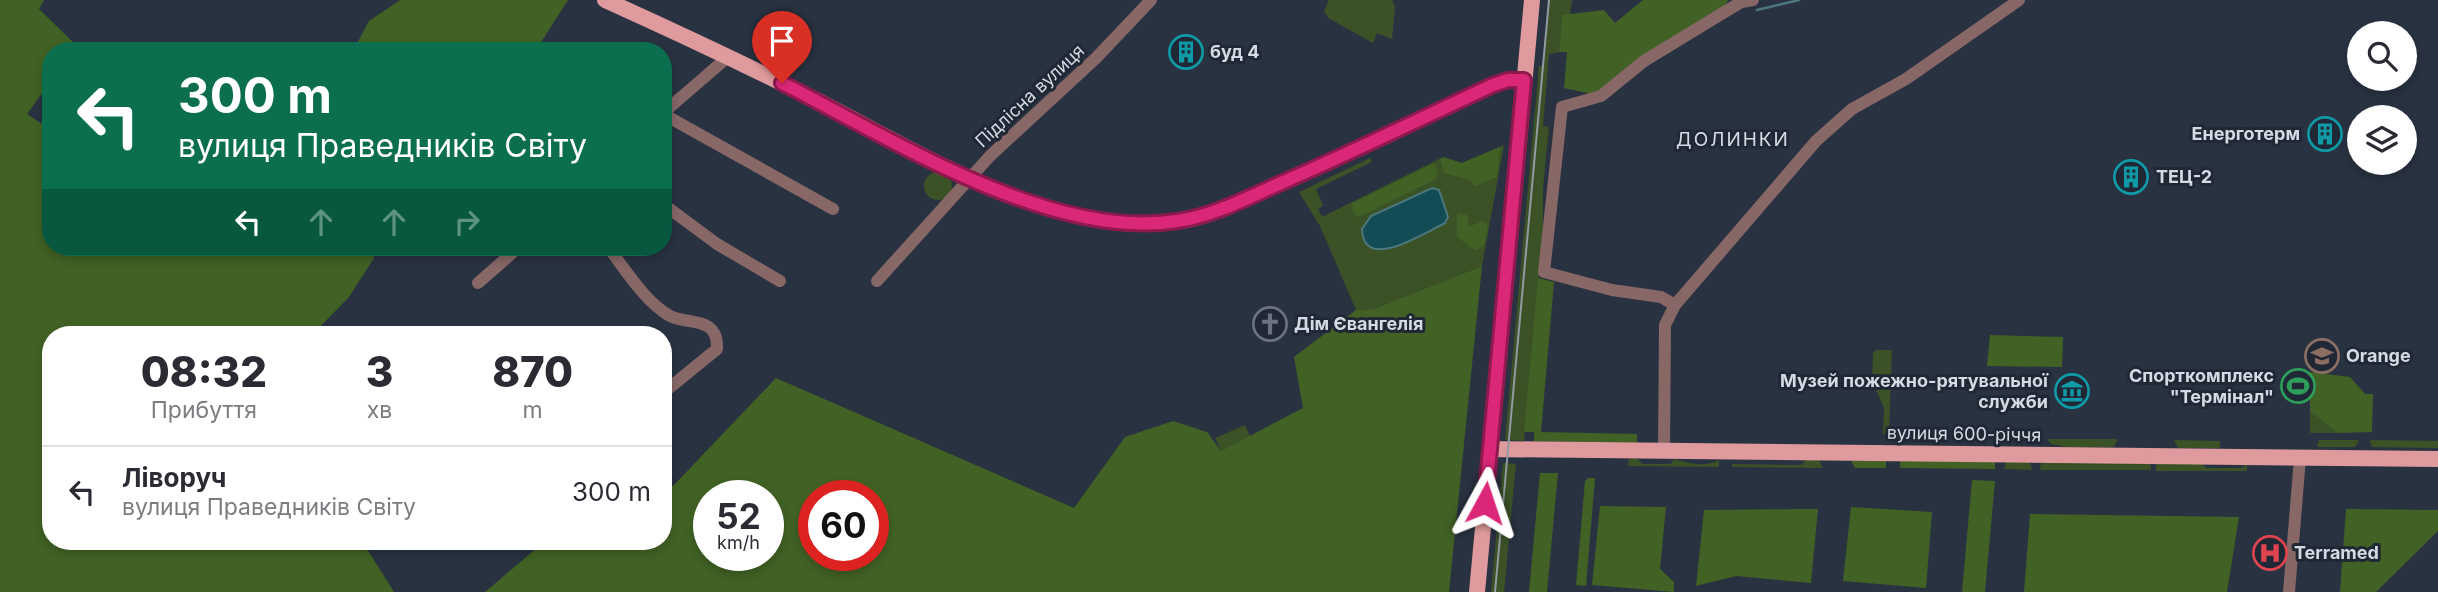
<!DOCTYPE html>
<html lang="uk">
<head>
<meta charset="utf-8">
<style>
  :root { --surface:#fff; --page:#f2f2f3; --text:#2b2b33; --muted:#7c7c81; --line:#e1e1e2 }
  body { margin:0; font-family:Inter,sans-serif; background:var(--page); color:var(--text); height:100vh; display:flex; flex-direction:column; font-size:26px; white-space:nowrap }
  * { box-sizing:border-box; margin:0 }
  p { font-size:23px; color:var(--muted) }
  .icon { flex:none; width:38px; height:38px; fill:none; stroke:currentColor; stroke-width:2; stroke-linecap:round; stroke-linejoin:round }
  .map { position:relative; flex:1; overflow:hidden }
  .side { position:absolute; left:42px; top:326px; width:630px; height:224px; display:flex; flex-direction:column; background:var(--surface); border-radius:28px; box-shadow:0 4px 10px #0003 }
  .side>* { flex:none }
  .banner { position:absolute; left:42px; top:42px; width:630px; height:214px; border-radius:28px; box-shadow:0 4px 10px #0003; background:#0b6e4f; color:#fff; overflow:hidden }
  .tools { position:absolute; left:2347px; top:21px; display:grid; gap:14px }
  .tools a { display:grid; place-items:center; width:70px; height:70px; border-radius:50%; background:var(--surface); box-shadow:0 4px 10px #0003; font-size:35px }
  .speed { position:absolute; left:693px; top:480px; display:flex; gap:14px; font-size:35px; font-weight:700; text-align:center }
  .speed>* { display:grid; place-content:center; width:91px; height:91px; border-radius:50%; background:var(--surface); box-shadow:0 4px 10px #0003; line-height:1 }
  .speed small { font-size:18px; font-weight:400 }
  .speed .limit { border:10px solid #d22; background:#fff; color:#111 }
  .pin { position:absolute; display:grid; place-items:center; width:60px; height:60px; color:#fff; margin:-72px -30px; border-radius:50% 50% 50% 0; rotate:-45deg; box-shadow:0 0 7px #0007 }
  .pin .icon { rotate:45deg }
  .me { position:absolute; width:77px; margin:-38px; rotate:5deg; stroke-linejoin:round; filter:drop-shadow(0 0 5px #0008) }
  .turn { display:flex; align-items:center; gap:24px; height:147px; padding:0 21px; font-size:32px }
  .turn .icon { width:91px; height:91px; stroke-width:2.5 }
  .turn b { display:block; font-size:49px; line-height:60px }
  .lanes { display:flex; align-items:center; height:66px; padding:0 21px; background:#0003; justify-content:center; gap:35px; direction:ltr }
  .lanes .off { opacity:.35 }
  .eta { display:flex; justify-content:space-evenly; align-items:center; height:119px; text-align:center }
  .eta b { font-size:42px; font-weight:800; line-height:49px }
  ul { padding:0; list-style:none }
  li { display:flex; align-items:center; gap:21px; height:91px; padding:0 21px; border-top:2px solid var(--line) }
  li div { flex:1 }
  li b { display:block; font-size:26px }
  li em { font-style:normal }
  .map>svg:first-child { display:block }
</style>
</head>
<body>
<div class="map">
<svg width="2438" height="592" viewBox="0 0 2438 592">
  <rect width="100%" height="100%" fill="#293241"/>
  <path fill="#3a5226" d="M1329,0h63l3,6 -3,33 -15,-6 -4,10 -45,-25 -4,-7z
    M1549,0h23l-2,16h-8l-3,36 -10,2 -6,72 6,1 -6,61v45l-19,208 -19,-1 34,-374h4z
    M1504,145l-22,121 -111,44h-15l-36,-84 -21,-34 71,-34 2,4 -56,27 7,17 -5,3 4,8 121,-60 19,6z
    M924 186a14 14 0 1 1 28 0a14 14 0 1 1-28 0Z
    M1876,350h16l-3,84h-6l1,-26 -12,-27 1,-28z
    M2310,411l28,22h-28z
    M1245,425l6,13 -30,13 -6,-13z
    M2047,439h71l-4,8h-48l-15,-3z
    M2174,440l46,1v7h-42z
    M2319,440h40l-4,7h-38z
    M2370,440l68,1v7l-66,-1z
    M1629,459h9l4,5h29l3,-5c13,4 32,9 45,1v7l-91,-1z
    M1806,460h13l4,8 -91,-1v-3l69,1z
    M2006,462h24l2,8 -28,-1z
    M2041,462l110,1v7h-111z
    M1503,463l13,1 -12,128h-13z
    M2156,463l47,1 3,4h35l6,-4v7h-91z"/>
  <path fill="#416224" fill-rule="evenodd" d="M0,0h44l-5,9 37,36 -4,6h-21v30l-24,33 24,16v117h320l3,11 -25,39 -36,37h-262v207h311l32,51h-394z
    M400,0h168l-30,47 -7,4h-178l16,-30z
    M1643,0h85l-5,12 -122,84 -37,-8 3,-36h-8l3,-37 42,-5 11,13z
    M1500,147l-3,30 -21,9 -6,-6 -26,-7 -4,-14 3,-2 19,6z
    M1435,163l3,12 -4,5 -75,37 -6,-5 -1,-9z
    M1457,213l10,2 2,12 13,-6 6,3 -4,22 -9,4 -18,-13z
    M1482,266l-33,326h-964l60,-51h118v-52l8,-5 2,2 103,-108 298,130 51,-71 48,-16 34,11 14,19 82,-43 -9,-51 62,-47h15zM709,495h59v60h-59zM814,495h59v60h-59z
    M1538,278l16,4 -13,150 96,2v9l-103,-2v-9h-10z
    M1990,335l73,2 -1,30 -75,-1z
    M2310,372l40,5 15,17h8l-1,38 -34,1 -28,-22z
    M1851,461h35v7h-31z
    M1900,461h95v8l-95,-1z
    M1540,473h18l-11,119h-18z
    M1588,478h7l-9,108 -10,-1 9,-104z
    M1972,480l23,1 -10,111h-23z
    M1600,506l66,1 -6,62 14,13v10l-82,-7z
    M1851,507l81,5 -6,76 -83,-7z
    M1818,509l-7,74 -75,-7 -40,10 8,-76z
    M2346,509l92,1v21l-62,61h-36z
    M2030,514l209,3 -12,75h-203z"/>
  <path fill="#134c54" stroke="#4d777f" stroke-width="2" d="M1432,188l7,2 9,27 -3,6c-21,10 -82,50 -83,6l9,-13z"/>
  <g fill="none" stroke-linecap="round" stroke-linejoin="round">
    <path stroke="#4d777f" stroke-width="2.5" d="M1757,10l42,-10"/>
    <path stroke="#886767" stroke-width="12" d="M663,113l66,-57
      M663,114l170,95
      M663,204l54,40 63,37
      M608,247c17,22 37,55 62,69 16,9 49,-1 47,33l-54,44
      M877,281l113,-125 106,-98 55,-58
      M478,283l41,-36
      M1675,305l-14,-8 -49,-7 -68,-18 18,-165 39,-11 43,-35 97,-59 12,-2
      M1664,450l1,-125 10,-20 141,-164 36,-32 54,-30 113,-79
      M2289,592l11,-134"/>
    <path stroke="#de9a9c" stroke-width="16" d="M605,0c71,32 141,65 211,100 108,55 246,143 371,120 31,-6 61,-23 89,-35 74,-31 145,-66 217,-100l15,-5 16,1
      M1490,449l948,10
      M1477,592l55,-592"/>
    <path stroke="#929aa5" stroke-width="2" d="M1495,592l54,-592"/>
  </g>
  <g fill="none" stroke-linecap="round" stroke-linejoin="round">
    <g stroke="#8e194d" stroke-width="18">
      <path id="route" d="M782,83c110,56 269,158 395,138 36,-5 70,-23 104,-38 72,-31 141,-65 212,-98l15,-5h16l-39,423"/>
    </g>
    <use href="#route" stroke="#db2777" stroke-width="12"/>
  </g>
  <defs>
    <g id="building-ring" transform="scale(1.75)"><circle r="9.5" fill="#202836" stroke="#0f9aa8" stroke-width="1.5"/><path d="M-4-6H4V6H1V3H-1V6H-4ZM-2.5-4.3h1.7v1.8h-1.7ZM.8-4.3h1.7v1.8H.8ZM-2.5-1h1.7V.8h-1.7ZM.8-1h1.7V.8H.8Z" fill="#0f9aa8"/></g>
    <g id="church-ring" transform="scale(1.75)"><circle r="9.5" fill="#202836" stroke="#6b7280" stroke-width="1.5"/><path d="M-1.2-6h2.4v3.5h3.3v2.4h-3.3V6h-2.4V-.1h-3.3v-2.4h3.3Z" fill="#6b7280"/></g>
    <g id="school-ring" transform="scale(1.75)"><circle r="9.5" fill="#202836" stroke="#8d6e63" stroke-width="1.5"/><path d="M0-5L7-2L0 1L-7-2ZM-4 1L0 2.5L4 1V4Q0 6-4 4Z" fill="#8d6e63"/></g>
    <g id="stadium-ring" transform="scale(1.75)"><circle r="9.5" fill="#202836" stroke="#2e9e5b" stroke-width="1.5"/><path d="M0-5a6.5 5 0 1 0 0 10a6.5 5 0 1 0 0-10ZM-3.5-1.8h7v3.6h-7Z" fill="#2e9e5b"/></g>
    <g id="museum-ring" transform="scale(1.75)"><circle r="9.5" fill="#202836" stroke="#0f9aa8" stroke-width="1.5"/><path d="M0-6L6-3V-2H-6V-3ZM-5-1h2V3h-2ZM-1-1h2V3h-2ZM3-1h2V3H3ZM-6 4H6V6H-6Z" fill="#0f9aa8"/></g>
    <g id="hospital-ring" transform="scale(1.75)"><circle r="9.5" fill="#202836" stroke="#e0444e" stroke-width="1.5"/><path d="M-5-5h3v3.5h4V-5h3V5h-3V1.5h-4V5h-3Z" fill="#e0444e"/></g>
  </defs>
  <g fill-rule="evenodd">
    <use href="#building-ring" x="1186" y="52"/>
    <use href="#building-ring" x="2325" y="134"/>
    <use href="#building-ring" x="2131" y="177"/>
    <use href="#church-ring" x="1270" y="324"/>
    <use href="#school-ring" x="2322" y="356"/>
    <use href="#stadium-ring" x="2298" y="386"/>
    <use href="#museum-ring" x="2072" y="391"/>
    <use href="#hospital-ring" x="2270" y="553"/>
  </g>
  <g text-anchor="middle" stroke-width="6" stroke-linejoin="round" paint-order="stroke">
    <g font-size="18" font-weight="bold" fill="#d4dae3" stroke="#202836" text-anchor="start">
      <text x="1210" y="58">буд 4</text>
      <text x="2300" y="140" text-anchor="end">Енерготерм</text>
      <text x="2156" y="183">ТЕЦ-2</text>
      <text x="1294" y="330">Дім Євангелія</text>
      <text x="2346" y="362">Orange</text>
      <text x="2274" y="382" text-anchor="end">Спорткомплекс<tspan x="2274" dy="21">"Термінал"</tspan></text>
      <text x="2048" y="387" text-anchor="end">Музей пожежно-рятувальної<tspan x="2048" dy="21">служби</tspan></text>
      <text x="2294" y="559">Terramed</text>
    </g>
    <g font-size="18" fill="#d4dae3" stroke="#202836">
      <text transform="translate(1030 96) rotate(-43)" y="6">Підлісна вулиця</text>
      <text transform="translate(1964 434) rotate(1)" y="6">вулиця 600-річчя</text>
    </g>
    <g font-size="19" letter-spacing="2" fill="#d4dae3" stroke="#202836">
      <text x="1733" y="146">ДОЛИНКИ</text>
    </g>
  </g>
</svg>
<div class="tools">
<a><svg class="icon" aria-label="search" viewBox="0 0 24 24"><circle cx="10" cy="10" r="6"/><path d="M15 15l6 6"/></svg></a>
<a><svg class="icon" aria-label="layers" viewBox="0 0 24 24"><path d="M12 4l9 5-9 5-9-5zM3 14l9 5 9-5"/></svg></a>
</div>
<div class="speed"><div>52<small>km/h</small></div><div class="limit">60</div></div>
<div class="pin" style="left:782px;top:83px;background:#d93025"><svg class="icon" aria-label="arrive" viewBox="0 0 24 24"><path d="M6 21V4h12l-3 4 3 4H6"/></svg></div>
<svg class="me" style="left:1485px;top:503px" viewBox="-20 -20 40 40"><path d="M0-17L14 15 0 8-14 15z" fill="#db2777" stroke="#fff" stroke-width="4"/></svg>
<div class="banner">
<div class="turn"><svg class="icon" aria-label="left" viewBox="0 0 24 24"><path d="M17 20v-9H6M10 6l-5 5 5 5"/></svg><div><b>300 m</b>вулиця Праведників Світу</div></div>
<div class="lanes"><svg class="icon" aria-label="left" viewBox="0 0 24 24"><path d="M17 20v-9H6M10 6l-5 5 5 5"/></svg><svg class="icon off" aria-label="ahead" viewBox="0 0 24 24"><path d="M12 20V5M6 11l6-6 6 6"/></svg><svg class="icon off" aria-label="ahead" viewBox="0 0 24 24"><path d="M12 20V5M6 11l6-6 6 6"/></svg><svg class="icon off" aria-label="right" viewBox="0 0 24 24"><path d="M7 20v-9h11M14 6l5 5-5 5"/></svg></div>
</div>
<section class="side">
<div class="eta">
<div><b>08:32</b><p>Прибуття</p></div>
<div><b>3</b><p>хв</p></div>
<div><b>870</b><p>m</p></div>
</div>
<ul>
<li><svg class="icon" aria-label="left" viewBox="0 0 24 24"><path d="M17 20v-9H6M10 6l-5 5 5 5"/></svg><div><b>Ліворуч</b><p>вулиця Праведників Світу</p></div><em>300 m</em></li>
</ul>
</section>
</div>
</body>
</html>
